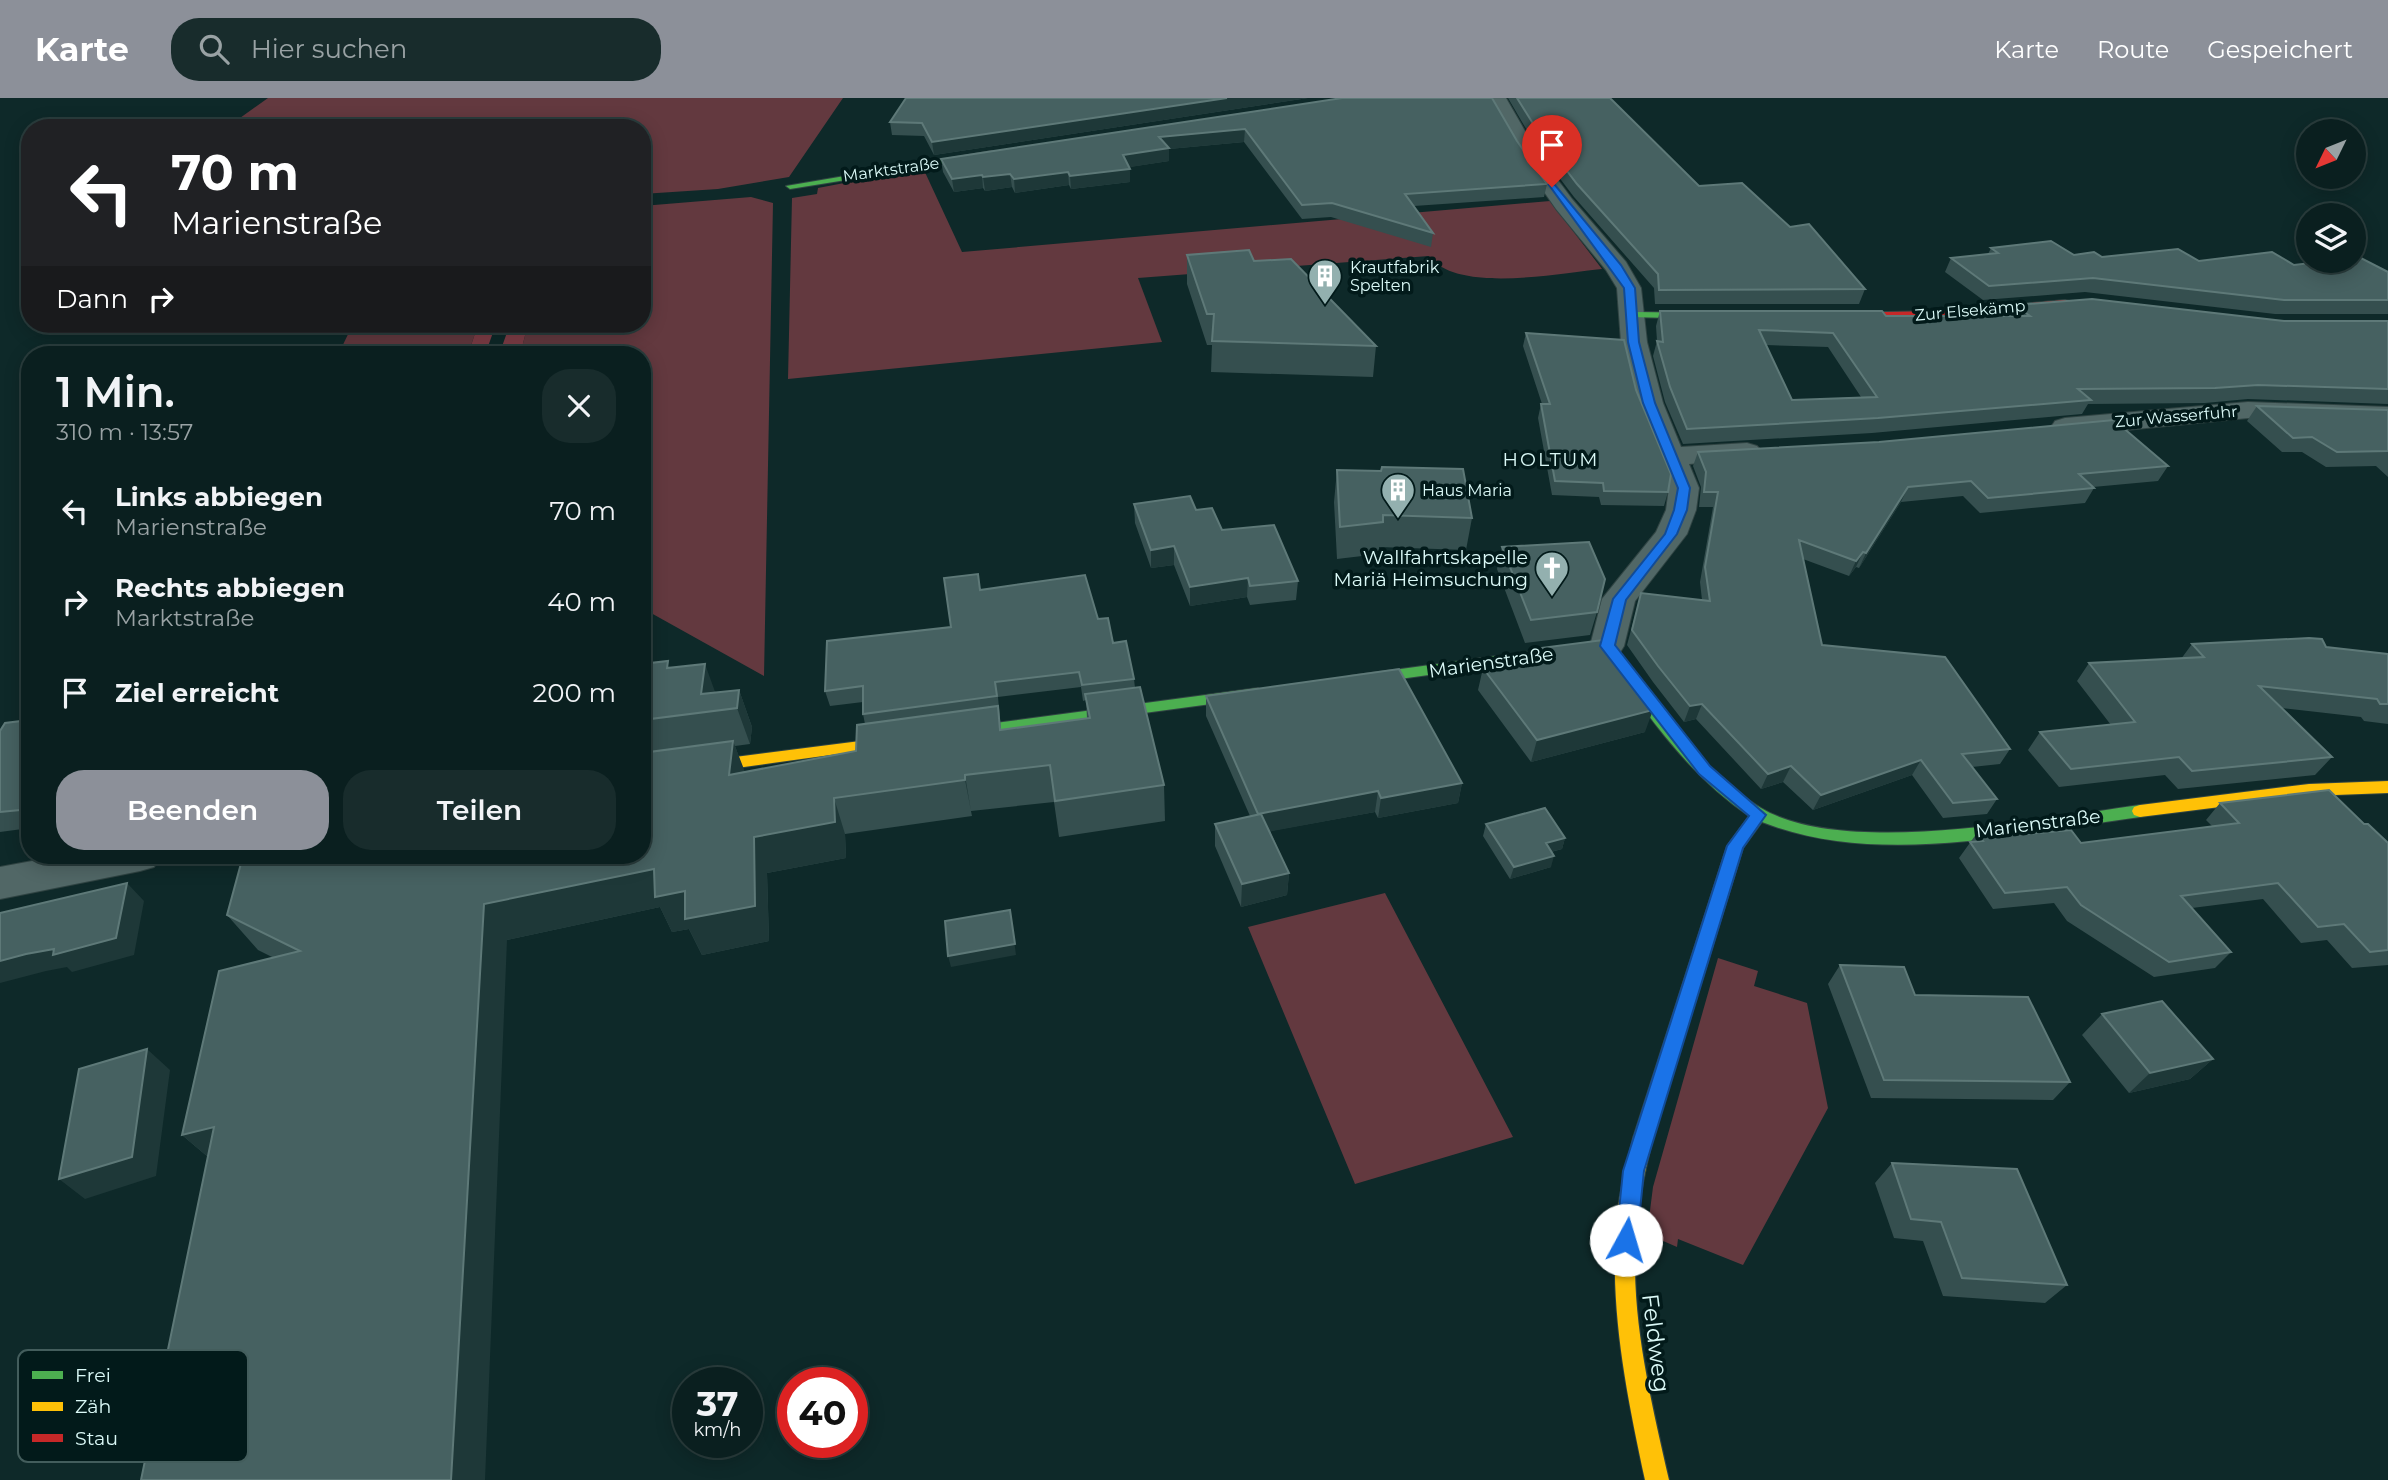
<!DOCTYPE html>
<html lang="de">
<head>
<meta charset="utf-8">
<style>
  :root { --surface:#0a1f1f; --page:#182c2c; --text:#f1f3f6; --muted:#99a2a4; --line:#2a3d3d; --accent:#8c9099 }
  body { margin:0; font-family:Montserrat,sans-serif; background:var(--page); color:var(--text); height:100vh; display:flex; flex-direction:column; font-size:26px; white-space:nowrap }
  * { box-sizing:border-box; margin:0 }
  p { font-size:23px; color:var(--muted) }
  .icon { flex:none; width:38px; height:38px; fill:none; stroke:currentColor; stroke-width:2; stroke-linecap:round; stroke-linejoin:round }
  .map { position:relative; flex:1; overflow:hidden }
  .details { position:absolute; left:21px; top:248px; width:630px; height:518px; display:flex; flex-direction:column; background:var(--surface); border-radius:28px; box-shadow:0 4px 18px #0003,0 0 0 2px var(--line) }
  .details>* { flex:none }
  .top-card { position:absolute; left:21px; top:21px; width:630px; height:214px; border-radius:28px; box-shadow:0 4px 18px #0003,0 0 0 2px var(--line); background:#202124; color:#fff; overflow:hidden }
  .needle { width:46px; rotate:227deg }
  .buttons { position:absolute; left:2296px; top:21px; display:grid; gap:14px }
  .buttons a { display:grid; place-items:center; width:70px; height:70px; border-radius:50%; background:var(--surface); box-shadow:0 4px 18px #0003,0 0 0 2px var(--line); font-size:35px }
  .speed { position:absolute; left:672px; top:1269px; display:flex; gap:14px; font-size:35px; font-weight:700; text-align:center }
  .speed>* { display:grid; place-content:center; width:91px; height:91px; border-radius:50%; background:var(--surface); box-shadow:0 4px 18px #0003,0 0 0 2px var(--line); line-height:1 }
  .speed small { font-size:18px; font-weight:400 }
  .speed .limit { border:10px solid #d22; background:#fff; color:#111 }
  .pin { position:absolute; display:grid; place-items:center; width:60px; height:60px; color:#fff; margin:-72px -30px; border-radius:50% 50% 50% 0; rotate:-45deg; box-shadow:0 0 7px #0007 }
  .pin .icon { rotate:45deg }
  .me { position:absolute; width:77px; margin:-38px; rotate:6deg; stroke-linejoin:round; filter:drop-shadow(0 0 5px #0008) }
  .turn { display:flex; align-items:center; gap:24px; height:147px; padding:0 35px; font-size:32px }
  .turn .icon { width:91px; height:91px; stroke-width:2.5 }
  .turn b { display:block; font-size:49px; line-height:60px }
  .then { display:flex; align-items:center; height:66px; padding:0 35px; background:#0003; gap:14px; font-size:26px }
  .round { display:grid; place-items:center; flex:none; width:74px; height:74px; border-radius:28px; background:var(--page) }
  .summary { display:flex; align-items:center; justify-content:space-between; height:119px; padding:0 35px }
  h1 { font-size:42px; font-weight:600; line-height:52px }
  .primary-button { display:flex; gap:14px; margin-top:auto; padding:14px 35px }
  .primary-button a { flex:1; height:80px; border-radius:28px; background:var(--accent); color:#fff; font-size:28px; font-weight:600; line-height:80px; text-align:center }
  .primary-button a+a { background:var(--page); color:var(--text) }
  ul { padding:0; list-style:none }
  li { display:flex; align-items:center; gap:21px; height:91px; padding:0 35px }
  li div { flex:1 }
  li b { display:block; font-size:26px }
  li em { font-style:normal }
  header { display:flex; align-items:center; gap:42px; box-sizing:border-box; height:98px; padding:0 35px; background:var(--accent); color:#fff }
  header strong { font-size:33px }
  nav { display:flex; gap:38px; margin-inline-start:auto; font-size:24px }
  .search { width:490px; height:63px; background:var(--page); display:flex; align-items:center; gap:18px; box-sizing:border-box; padding:0 24px; border-radius:28px; color:var(--muted); font-size:26px }
  .map>svg:first-child { display:block }
</style>
</head>
<body>
<header>
<strong>Karte</strong>
<div class="search"><svg class="icon" aria-label="search" viewBox="0 0 24 24"><circle cx="10" cy="10" r="6"/><path d="M15 15l6 6"/></svg>Hier suchen</div>
<nav><a>Karte</a><a>Route</a><a>Gespeichert</a></nav>
</header>
<div class="map">
<svg width="2388" height="1382" viewBox="0 0 2388 1382">
  <rect width="100%" height="100%" fill="#0e2929"/>
  <path fill="#63393f" d="M268,0h575l-54,79 -71,12 -76,5v-66h-416z
    M923,70l39,84 588,-51 52,68c-43,4 -145,25 -173,-13l-291,22 24,64 -374,37 4,-181 25,-4 1,-6z
    M751,99l22,6 -9,473 -122,-68v-253h-122l8,-31h114v-118z
    M353,226h125l-10,31h-130z
    M1385,795l128,244 -158,47 -107,-257z
    M1718,860l40,13 -4,15 53,17 21,105 -85,157 -65,-26 -1,8 -30,-13 6,-47z"/>
  <path fill="#7d3d46" d="M478,226h18l-11,31h-17z
    M510,226h18l-8,31h-21z"/>
  <g fill="none" stroke-linecap="round" stroke-linejoin="round">
    <g stroke="#304443" stroke-width="2">
      <path id="street" d="M1486,0h20l31,54 35,47 54,63 15,26 6,54 16,61 18,44 66,-4 10,3 5,6 -5,6 -68,6 10,24 -3,22 -9,24 -52,67 -11,45 -5,8 -12,3 -12,-3 -5,-8 12,-47 54,-67 10,-22 3,-22 -34,-85 -14,-61 -4,-54 -11,-18 -50,-61 -39,-56z
        M2248,304l140,5v16l-140,-5 -183,18 -10,-3 -4,-6 4,-6 10,-3z
        M59,758h101l-6,11 -14,4 -140,28v-32z"/>
    </g>
    <g stroke="#304443" stroke-width="2">
      <path id="fast" d="M992,53l4,3 -1,2 -205,33 -4,-3z
        M1634,214l78,1 5,3 -5,3 -82,-2 -1,-2z
        M1607,543l5,2c42,60 85,127 149,165 83,50 284,10 379,-3l6,2 2,4 -2,4 -6,2c-120,16 -262,51 -378,5l-19,26 -90,290 -3,6 -7,3 -7,-3 -3,-6 94,-292 22,-30c-62,-42 -104,-104 -146,-165l-254,35 -7,-5 7,-5z
        M1258,590l7,5 -2,4 -387,52 -8,-5 8,-5z"/>
    </g>
    <g stroke="#304443" stroke-width="2">
      <path id="slow" d="M876,641l8,5 -3,4 -239,33v-12z
        M2388,683v12l-79,3 -169,21 -6,-2 -2,-4 2,-4 6,-2 169,-21z
        M1643,1031l7,3 3,6c-7,28 -13,55 -16,84 -9,86 13,174 32,258h-24c-18,-84 -35,-167 -29,-253 2,-30 10,-60 17,-89l3,-6z"/>
    </g>
    <g stroke="#304443" stroke-width="2">
      <path id="jam" d="M2065,202l4,1v4l-129,12 -108,2 -5,-3 5,-3 108,-2z"/>
    </g>
    <use href="#street" fill="#516766" fill-rule="evenodd"/>
    <use href="#fast" fill="#4caf50" fill-rule="evenodd"/>
    <use href="#slow" fill="#ffc107" fill-rule="evenodd"/>
    <use href="#jam" fill="#c62828" fill-rule="evenodd"/>
  </g>
  <path fill="#354f4f" fill-rule="evenodd" d="M906,0h402l-374,57 -10,-19 -32,-1 -2,-13z
    M1342,0l175,43 30,43 -3,13 -130,9 19,27 -2,14 -100,-30 -29,2 -58,-77 -75,7v12l-40,6 1,15 -59,7 -2,-4 -54,8 -3,-6 -27,4 -2,-3 -29,4 -11,-20 -2,-13z
    M1508,0h102l89,88 91,41 75,62 -6,15h-204l-1,-16 -80,-91 -35,-46z
    M1991,150l111,9 192,8 94,7v42h-113l-190,-22 -102,8 -38,-28 6,-14 37,-4z
    M1187,157l67,6 122,85 -3,31 -162,-5 1,-27h-5l-20,-61z
    M2015,207l269,16h104v83l-140,-5 -43,4 -117,1 -6,10 -210,19 -189,11 -18,-42 -12,-46 4,-15 -1,-15 4,-15 226,5h124zM1766,247l62,2 33,50 -69,3z
    M1526,235l110,57 32,102 -4,14 -63,-1 -2,-8 -47,-2 -14,-77 3,-14h1l-19,-58z
    M2257,308l131,4v67l-12,-11 -50,1 -24,-15h-20l-35,-31z
    M1698,354l470,14 -10,15 -65,6 1,1 -9,15 -105,10 -17,-17 -62,6 -42,66 -3,-1 -7,9 -46,-17 19,86 188,104 -10,15 -28,3 25,32 -10,15 -44,4 -31,-43 -99,35 -30,-28 -22,7 -65,-70 -12,3 -31,-40 -26,-37 14,-52 61,7 -2,-18 13,-75h-14l2,-20 -8,-21z
    M1337,372l44,1 91,47 -6,32 -87,-3v7l-42,5 -3,-57z
    M1134,406l62,6 26,20 76,51 -2,19 -46,5 -3,-8 -57,9 -16,-41 -23,3 -16,-45z
    M1502,449l95,65 -7,23 -65,8 -28,-74z
    M980,492l118,29 36,60 1,9 29,97 1,36 -106,16 -5,-35 -83,9 1,5 -127,18 1,24 -79,15 2,68 -67,14 -13,-26 -17,3 -12,-25 -153,33 -299,217 -26,-22 92,-177 -16,-8 -31,-35 415,-59v-192l29,3 45,25 23,-2 13,37 -2,17 -15,2 9,26 112,-21 9,-27 -2,-10v-12l-33,4 -5,-15 126,-64zM1081,589l2,14 3,-1 1,18 -86,12 -3,-33z
    M2192,546l134,3 62,7v70l-24,-3 -3,-4 -80,-9 51,49 -17,18 -137,14 -13,-14 -106,12 -31,-37 12,-18 71,-7 -34,-44 12,-18 92,-4z
    M1541,550l104,84 -114,30 -53,-72 5,-22 57,-13z
    M1206,598l256,87 -4,20 -80,15 -3,-6 -105,19 19,42 -2,22 -46,12 -26,-61v-22l35,-8 -44,-100z
    M30,622v108l-30,4v-101z
    M2220,705l144,21 24,19v122l-36,3 -25,-28 -26,3 -38,-44 -71,9 39,44 -16,16 -61,9 -87,-56 -13,-18 -61,6 -34,-51 18,-25 50,1 54,9 132,-16 -7,-7z
    M1486,726l79,14 -3,11 -11,3v15l-41,12 -27,-43z
    M1840,867l75,30 155,87 -17,18 -182,-2 -43,-114z
    M2102,916l111,45 -23,20 -61,14 -47,-58z
    M1892,1065l175,122 -22,18 -102,-7 -20,-55 -29,-3 -19,-55z"/>
  <path fill="#1e3838" d="M1227,0h81l-374,57 -2,-13z
    M1245,31l-1,13 -75,7v12l-45,7 -1,-13 36,-18z
    M1130,71v13l-59,7 -1,-13z
    M1068,74l1,13 -54,8 -1,-14z
    M1010,76l2,13 -27,4 -2,-14z
    M982,77l1,13 -29,4 -2,-13z
    M1908,389l-7,15 -42,66 7,-15z
    M1174,448v19l-23,3v-18z
    M1863,454l-7,15 -7,9 7,-15z
    M1248,480l-1,19 -57,9v-19z
    M705,566l13,36 -17,-6z
    M739,592l13,37 -2,17 -13,-36z
    M1702,606l-6,15 -12,3 6,-16z
    M1653,612l-8,22 -114,30 6,-22z
    M733,643l14,36 -18,-2z
    M1921,662l-9,15 -99,35 8,-15z
    M1791,668l-8,16 -22,7 7,-15z
    M965,677l6,36 1,5 -7,-36z
    M1462,685l-4,20 -80,15 3,-20z
    M1378,693l-3,21 -118,22 1,-20z
    M834,700l11,36 1,24 -79,15 2,68 -67,14 -13,-26 -17,3 -12,-25 -153,33 -22,540h-34l33,-576 270,-67z
    M1565,740l-3,11 -20,5 4,-11z
    M1554,758l-3,11 -41,12 4,-12z
    M1289,775l-2,22 -46,12 1,-23z
    M127,785l17,18 -10,54 -62,17 -5,-5 -21,4 -46,12v-22z
    M1010,812l6,45 -65,12 -3,-11z
    M147,951l23,21 -14,106 -71,23 -26,-20z
    M2213,961l-23,20 -61,14 21,-20z
    M214,1029l6,40 -38,-32z"/>
  <path fill="#466161" stroke="#5e7978" stroke-width="2" fill-rule="evenodd" d="M906,0h321l-295,44 -10,-19 -32,-1z
    M1342,0h150l25,43 30,43 -142,10 28,39 -101,-30 -30,2 -57,-76 -86,8 10,11 -46,7 7,14 -60,7 -2,-4 -54,7 -4,-5 -27,3 -1,-2 -30,4 -11,-20z
    M1517,0h93l89,88 43,-3 48,44 19,-3 56,65 -206,1 -1,-16 -81,-90 -35,-46z
    M2051,143l23,14 20,-3 8,5 76,-8 21,12 73,-9 22,13 34,-4h26v-3l5,-1 29,15v28h-104l-191,-22 -104,8 -38,-28 47,-5 -7,-5z
    M1249,152l5,11 37,-2 85,87 -164,-5 2,-27h-7l-20,-59z
    M2092,201l192,22h104v68l-130,-4 -43,3 -137,1 13,11 -213,18 -191,11 -17,-42 -13,-46 6,1 -3,-31h222l4,5h144l-15,-11zM1759,232l74,3 44,64 -85,3z
    M1526,235l98,7 12,50 35,84 -3,18 -64,-1 -1,-8 -48,-2 -14,-77h9z
    M2257,308l131,4v41l-51,1 -25,-15 -19,1z
    M2114,322l54,46 -89,8 15,14 -106,10 -17,-17 -63,6 -42,66 -3,-1 -7,9 -57,-21 23,105 123,12 65,92 -48,5 35,45 -44,4 -32,-43 -100,35 -30,-29 -23,8 -66,-70 -12,2 -32,-40 -26,-36 9,-37 69,8 -5,-34 13,-75h-14l2,-20 -8,-20 181,-10z
    M1382,369l81,2 9,49 -89,-3v7l-43,5 -3,-57 44,1z
    M1190,398l6,14 16,-2 10,22 52,-5 24,56 -48,5 -2,-8 -58,9 -16,-41 -23,4 -17,-46z
    M1589,444l16,37 -8,33 -66,8 -29,-73z
    M978,476l2,16 105,-15 13,44 10,-1 5,25 13,-2 8,38 -52,6 -3,-13 -84,10 2,14 -134,18v-28l-38,5 2,-50 124,-14 -7,-49z
    M2309,540l13,1 4,8 62,7v50h-8l-3,-5 -118,-13 73,71 -140,14 -13,-14 -108,12 -31,-37 95,-10 -46,-59 115,-6 -12,-13z
    M1603,542l50,70 -116,30 -54,-72 61,-14 -3,-6z
    M668,563l-1,7 38,-4 -4,30 38,-4 -2,18 -95,12v-56z
    M1399,571l63,114 -81,15 -3,-7 -120,23 -52,-118z
    M1140,589l24,98 -109,16 -5,-36 -85,10v5l-131,18 1,24 -81,15 1,69 -70,13v-28l-30,6 -1,-28 -170,35 -33,576h-310l73,-353 -32,8 37,-164 81,-20 -73,-36 16,-59h399v-103l91,-12 -4,34 127,-24 1,-26 141,-19 2,24 90,-12 -5,-24z
    M30,622v89l-30,3v-81l5,-8z
    M2329,692l35,34h4l20,19v107l-18,2 -26,-28 -26,3 -40,-44 -97,13 50,56 -62,10 -88,-57 -14,-18 -62,6 -35,-51 13,-1 -6,-8 45,-5 5,6 44,-4 10,13 158,-20 -19,-20z
    M1545,710l20,30 -19,5 8,13 -40,11 -28,-43z
    M1261,716l28,59 -47,11 -27,-60z
    M127,785l-11,55 -63,17 1,-6 -28,5 -26,7v-48z
    M1010,812l5,34 -67,12 -3,-35z
    M1840,867l64,2 11,28 113,2 42,85 -186,-2z
    M2162,903l51,58 -63,14 -48,-59z
    M147,951l-15,108 -73,22 20,-110z
    M1892,1065l125,6 50,116 -105,-7 -21,-56 -30,-3z"/>
  <path fill="#1a73e8" stroke="#114b97" stroke-width="2" d="M1549,87h6l66,80 14,23 4,54 16,61 35,85 -3,22 -10,24 -51,66 -11,45 95,121 56,49 -23,33 -99,323 -7,69 -3,8 -8,3 -7,-3 -3,-8 7,-69 104,-325 22,-30 -50,-42 -99,-128 13,-47 52,-65 9,-24 4,-22 -35,-85 -15,-61 -4,-54z"/>
  <defs>
    <g id="building-pin" transform="scale(1.75)"><path d="M0 17L-7.5 6A9.5 9.5 0 1 1 7.5 6Z" fill="#93b0af" stroke="#021a1a"/><path d="M-4-6H4V6H1V3H-1V6H-4ZM-2.5-4.3h1.7v1.8h-1.7ZM.8-4.3h1.7v1.8H.8ZM-2.5-1h1.7V.8h-1.7ZM.8-1h1.7V.8H.8Z" fill="#fff"/></g>
    <g id="church-pin" transform="scale(1.75)"><path d="M0 17L-7.5 6A9.5 9.5 0 1 1 7.5 6Z" fill="#93b0af" stroke="#021a1a"/><path d="M-1.2-6h2.4v3.5h3.3v2.4h-3.3V6h-2.4V-.1h-3.3v-2.4h3.3Z" fill="#fff"/></g>
  </defs>
  <g fill-rule="evenodd">
    <use href="#building-pin" x="1325" y="178"/>
    <use href="#building-pin" x="1398" y="392"/>
    <use href="#church-pin" x="1552" y="470"/>
  </g>
  <g text-anchor="middle" stroke-width="7" stroke-linejoin="round" paint-order="stroke">
    <g font-size="16" fill="#dbf9f7" stroke="#021a1a">
      <text transform="translate(891 71) rotate(-8)" y="6">Marktstraße</text>
      <text transform="translate(1970 212) rotate(-5)" y="6">Zur Elsekämp</text>
      <text transform="translate(2176 318) rotate(-5)" y="6">Zur Wasserfuhr</text>
    </g>
    <g font-size="16" fill="#dbf9f7" stroke="#021a1a" text-anchor="start">
      <text x="1350" y="175">Krautfabrik<tspan x="1350" dy="18">Spelten</tspan></text>
      <text x="1422" y="398">Haus Maria</text>
    </g>
    <g font-size="19" letter-spacing="2" fill="#dbf9f7" stroke="#021a1a">
      <text x="1551" y="368">HOLTUM</text>
    </g>
    <g font-size="19" fill="#dbf9f7" stroke="#021a1a" text-anchor="end">
      <text x="1528" y="466">Wallfahrtskapelle<tspan x="1528" dy="22">Mariä Heimsuchung</tspan></text>
    </g>
    <g font-size="19" fill="#dbf9f7" stroke="#021a1a">
      <text transform="translate(1491 564) rotate(-8)" y="7">Marienstraße</text>
      <text transform="translate(2038 725) rotate(-7)" y="7">Marienstraße</text>
    </g>
    <g font-size="23" fill="#dbf9f7" stroke="#021a1a">
      <text transform="translate(1656 1245) rotate(83)" y="8">Feldweg</text>
    </g>
  </g>
  <rect x="18" y="1252" width="230" height="112" rx="10" fill="#021a1a" stroke="#435d5c" stroke-width="2"/>
  <rect x="32" y="1273" width="31" height="8" fill="#4caf50"/>
  <rect x="32" y="1304" width="31" height="9" fill="#ffc107"/>
  <rect x="32" y="1336" width="31" height="8" fill="#c62828"/>
  <g font-size="19" fill="#dbf9f7">
    <text x="75" y="1284">Frei</text>
    <text x="75" y="1315">Zäh</text>
    <text x="75" y="1347">Stau</text>
  </g>
</svg>
<div class="buttons">
<a><svg class="needle" viewBox="-14 -14 28 28"><path d="M0-13l5 13h-10z" fill="#e53935"/><path d="M0 13l5-13h-10z" fill="#99a2a4"/></svg></a>
<a><svg class="icon" aria-label="layers" viewBox="0 0 24 24"><path d="M12 4l9 5-9 5-9-5zM3 14l9 5 9-5"/></svg></a>
</div>
<div class="speed"><div>37<small>km/h</small></div><div class="limit">40</div></div>
<div class="pin" style="left:1552px;top:89px;background:#d93025"><svg class="icon" aria-label="arrive" viewBox="0 0 24 24"><path d="M6 21V4h12l-3 4 3 4H6"/></svg></div>
<svg class="me" style="left:1626px;top:1142px" viewBox="-20 -20 40 40"><circle r="19" fill="#fff"/><path d="M0-13L10 11 0 6-10 11z" fill="#1a73e8"/></svg>
<div class="top-card">
<div class="turn"><svg class="icon" aria-label="left" viewBox="0 0 24 24"><path d="M17 20v-9H6M10 6l-5 5 5 5"/></svg><div><b>70 m</b>Marienstraße</div></div>
<div class="then">Dann<svg class="icon" aria-label="right" viewBox="0 0 24 24"><path d="M7 20v-9h11M14 6l5 5-5 5"/></svg></div>
</div>
<section class="details">
<div class="summary"><div><h1>1 Min.</h1><p>310 m · 13:57</p></div><a class="round"><svg class="icon" aria-label="close" viewBox="0 0 24 24"><path d="M6 6l12 12M18 6L6 18"/></svg></a></div>
<ul>
<li><svg class="icon" aria-label="left" viewBox="0 0 24 24"><path d="M17 20v-9H6M10 6l-5 5 5 5"/></svg><div><b>Links abbiegen</b><p>Marienstraße</p></div><em>70 m</em></li>
<li><svg class="icon" aria-label="right" viewBox="0 0 24 24"><path d="M7 20v-9h11M14 6l5 5-5 5"/></svg><div><b>Rechts abbiegen</b><p>Marktstraße</p></div><em>40 m</em></li>
<li><svg class="icon" aria-label="arrive" viewBox="0 0 24 24"><path d="M6 21V4h12l-3 4 3 4H6"/></svg><div><b>Ziel erreicht</b></div><em>200 m</em></li>
</ul>
<div class="primary-button"><a>Beenden</a><a>Teilen</a></div>
</section>
</div>
</body>
</html>
